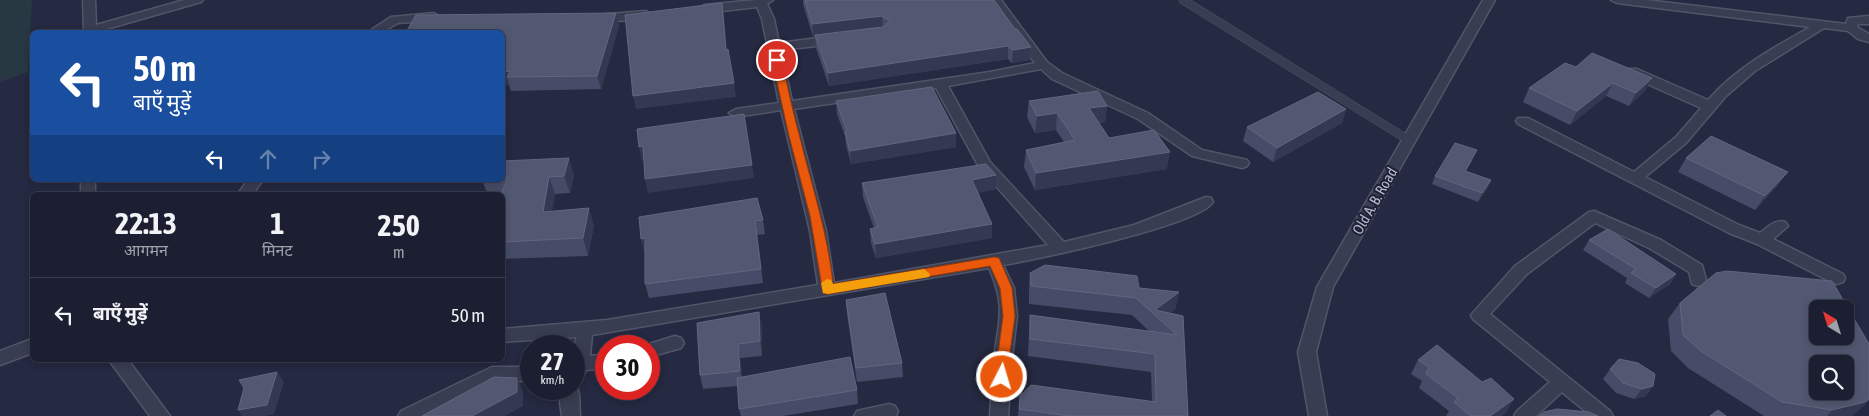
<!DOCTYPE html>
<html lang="hi">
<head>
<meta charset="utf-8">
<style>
  :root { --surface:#1c1f31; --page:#292c3d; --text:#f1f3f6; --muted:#a0a2ab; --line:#3a3d4d }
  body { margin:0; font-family:"Asap Condensed","Noto Sans Devanagari",sans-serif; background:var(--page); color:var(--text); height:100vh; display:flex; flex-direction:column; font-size:19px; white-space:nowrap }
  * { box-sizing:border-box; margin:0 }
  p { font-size:16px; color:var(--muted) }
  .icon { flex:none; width:28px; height:28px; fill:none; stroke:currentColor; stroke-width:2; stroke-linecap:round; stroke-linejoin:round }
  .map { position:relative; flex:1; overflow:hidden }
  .details { position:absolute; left:30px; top:192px; width:475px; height:170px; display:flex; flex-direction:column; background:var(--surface); border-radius:8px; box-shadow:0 2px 8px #0003,0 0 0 1px var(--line) }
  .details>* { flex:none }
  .top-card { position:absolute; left:30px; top:30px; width:475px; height:152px; border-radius:8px; box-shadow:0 2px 8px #0003,0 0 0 1px var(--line); background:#1a4fa0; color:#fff; overflow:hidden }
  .needle { width:32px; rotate:322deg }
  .controls { position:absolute; left:1809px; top:300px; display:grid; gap:10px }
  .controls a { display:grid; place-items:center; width:45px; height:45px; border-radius:8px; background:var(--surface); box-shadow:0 2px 8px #0003,0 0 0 1px var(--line); font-size:25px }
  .speed { position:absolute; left:520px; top:335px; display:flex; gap:10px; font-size:25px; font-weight:700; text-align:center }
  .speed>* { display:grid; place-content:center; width:65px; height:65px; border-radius:50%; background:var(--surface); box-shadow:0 2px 8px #0003,0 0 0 1px var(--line); line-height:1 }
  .speed small { font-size:12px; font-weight:400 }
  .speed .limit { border:8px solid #d22; background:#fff; color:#111 }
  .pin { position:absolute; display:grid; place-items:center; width:42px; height:42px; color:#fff; margin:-21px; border:2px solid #fff; border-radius:50%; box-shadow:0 1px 5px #0007 }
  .me { position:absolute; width:55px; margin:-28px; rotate:5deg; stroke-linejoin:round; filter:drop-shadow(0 0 4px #0008) }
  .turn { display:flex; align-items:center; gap:18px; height:105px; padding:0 20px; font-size:22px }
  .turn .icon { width:65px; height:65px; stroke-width:2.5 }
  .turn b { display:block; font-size:35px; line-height:42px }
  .lanes { display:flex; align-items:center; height:48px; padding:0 20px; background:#0003; justify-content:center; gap:25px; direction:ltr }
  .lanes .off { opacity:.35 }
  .eta { display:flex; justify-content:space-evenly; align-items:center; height:85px; text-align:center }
  .eta b { font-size:30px; font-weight:700; line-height:35px }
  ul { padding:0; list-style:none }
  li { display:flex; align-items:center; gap:15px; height:75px; padding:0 20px; border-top:1px solid var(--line) }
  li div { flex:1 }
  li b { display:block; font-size:19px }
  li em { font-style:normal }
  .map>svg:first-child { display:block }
</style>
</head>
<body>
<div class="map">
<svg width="1869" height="416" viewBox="0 0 1869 416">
  <rect width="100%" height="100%" fill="#252941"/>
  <path fill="#273842" d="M0,0h32l-4,72 -28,10z"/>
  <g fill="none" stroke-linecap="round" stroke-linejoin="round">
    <g stroke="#515568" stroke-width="9">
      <path id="service" d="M1183,0l227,141"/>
    </g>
    <g stroke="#515568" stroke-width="3">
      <path id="minor" d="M83,0h12l1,25 88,-25h19l-2,2 -105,30h-12z
        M756,0h17l-6,4 7,15 5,24 55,-7 6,4 -6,4 -53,6 11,51 198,-29 45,-9 -46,-63h12l46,62 15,11 86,40 54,37 45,10 2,3 -2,3 -5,2 -50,-12 -54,-37 -86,-40 -11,-10 -93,17 42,76 74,80 70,-17 72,-28 5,1 2,4c-15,24 -176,57 -210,63l11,23 3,28 -5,42 -4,58h-18c1,-19 2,-39 4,-58 5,-38 12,-52 -5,-90l-397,67 -2,21 16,-2v14l-20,2 -6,12 -5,2c6,7 4,22 5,32h-18l-2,-13 1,-14h13v-38l2,-14 -74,5v-13l105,-9 211,-35 -8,-54 -29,-121 -45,7 -7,-4 7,-4 43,-6 -17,-84 -5,-12 -53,6 -6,-4 6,-4zM936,88l43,79 69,78 -214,38 -8,-52 -32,-122z
        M1611,0h35l200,24 2,-6 21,-2v8h-11l-1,3 12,7v8l-11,-3 -10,-8 -24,-3 -69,43 -29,25 -40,47 -41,34 94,48 21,8c8,-6 15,-14 25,-11l3,4 -15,13 70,35 2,4 -2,4 -6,2 -6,-2 -74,-38 -28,-11 -211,-109 -2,-3 2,-3h10l106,54 42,-35 25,-29 -74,-33 -1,-3 1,-3h10l71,31c28,-32 65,-52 102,-73l-193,-24z
        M646,11l6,4 -2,3 -53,5 -6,-4 6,-4z
        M434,13l6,4 -2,3 -40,3 -16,9h-14l23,-15z
        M81,180h14v15h-14z
        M248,180h15l-11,15h-15z
        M1594,211l67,29 41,25 4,15 -2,4 -6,2 -6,-2 -3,-12 -40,-24 -54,-25 -68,51 -37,40 120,97 3,5h-22l-29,-24 -26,24h-22l3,-5 33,-29 -77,-63 -2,-4 44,-49 74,-54z
        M675,336l6,2 3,5 -3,5 -32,9v-11h-7z
        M32,339v14l-32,12v-14z
        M109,360h19l42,56h-20z
        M492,367h39v14h-37l-70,35h-26l3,-5z
        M889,404l6,2 3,5 -2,5h-42l3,-5z"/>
    </g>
    <g stroke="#515568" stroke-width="3">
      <path id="tertiary" d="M1483,0h12l-162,287 -17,65 11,64h-18l-11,-64 19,-65z"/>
    </g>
    <use href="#service" stroke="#393d51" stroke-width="8"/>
    <use href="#minor" fill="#393d51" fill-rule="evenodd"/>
    <use href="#tertiary" fill="#393d51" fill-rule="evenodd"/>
  </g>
  <path fill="#464c67" d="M803,0h191l21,29 16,18 -1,13 -18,3 -4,-4 -179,27 -13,-38 -1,-11h-2l-10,-33z
    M619,26l-18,63 -90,2 -2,-6h-7v-53z
    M1576,67l76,11 -8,14 -15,14 -23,-10 -36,29 -47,-23 6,-14z
    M836,101l120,32v14l-105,17 -5,-19 -1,-9 -8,-22z
    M1029,101l78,5 -2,16 -6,1 10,15 58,31 -132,21 -11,-23 2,-17 38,-8 -8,-12 -21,3 -8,-16z
    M1346,109l-4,14 -69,39 -30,-21 4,-14z
    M1686,158l92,27 -23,25 -77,-38z
    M1473,159l-7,12 25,9 -4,9 -9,13 -46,-18 3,-8z
    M502,161l72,14 -4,18 -15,1 -3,17 42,14 -6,31 -86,3v-64h-14l-6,-15h20z
    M996,175v14l-19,4 15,31v14l-116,20 -5,-15 -1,-14 4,-1 -11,-31 -1,-14z
    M763,220l2,14 -8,1 6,48 -114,15 -4,-14v-31l-4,-14z
    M1589,240l87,34 -6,10 -21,14 -24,-15 2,-5 -44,-28z
    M1030,273l109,15 40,4 -4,17 -5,4 13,3 5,100h-170l2,-20 132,5 -1,-29 -123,-16 1,-23 1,-18 120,17 -18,-17 -103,-11v-14z
    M846,300l56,63 1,14 -46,5 -10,-68z
    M1680,303l189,41v56l-17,16h-88l-76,-48 -17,-17 -3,-32z
    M697,323l65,3v30l-22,2 2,19 115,13 1,14 -75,12h-42l-2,-7 -1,-23 -35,3 -3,-14z
    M1418,360l88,53 -5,3h-55l3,-5 -30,-23 3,-7 -11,-7z
    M1610,369l43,17 -7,10 -12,3 -18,-6 -13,-14z"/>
  <path fill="#343953" d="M722,3l2,13 4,47 -2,-13z
    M616,13l3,13 -18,63 -4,-13z
    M882,16l1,12 -70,9 -1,-13z
    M1008,46v13l-179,27 -1,-13z
    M1031,47l-1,13 -18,3 1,-13z
    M510,71l-3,6 2,8h-7v-13z
    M1652,78l-8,14 -15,14 7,-13z
    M734,83l2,14 -100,12 -3,-13z
    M1613,83l-7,13 -36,29 7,-14z
    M1107,106l-2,16 -18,3 2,-17z
    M1346,109l-4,14 -69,39 4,-14z
    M1057,113l-1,17 -21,3 2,-17z
    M956,133v14l-105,17 -1,-13z
    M643,146l4,14 -5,1 -3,-14z
    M1170,152l-3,17 -132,21 1,-17z
    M569,158l5,17 -4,18 -6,-17z
    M752,165l2,13 -106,15 -3,-14z
    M1788,172l-10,13 -23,25 10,-14z
    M996,175v14l-25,5 1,-14z
    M549,177l6,17 -6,35 -6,-17z
    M1491,180l-4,9 -9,13 4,-9z
    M589,208l5,17 -6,31 -5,-18z
    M992,224v14l-116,20 -1,-14z
    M645,238v15l-4,-14z
    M1676,274l-6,10 -21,14 7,-10z
    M1179,292l-4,17 -15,11 -5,-10z
    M759,312l3,14v30l-2,-15z
    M738,344l2,14 3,27 -3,-14z
    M277,372l7,10 -10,32 -8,2h-24l-4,-6z
    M517,378l6,14v14l-18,10h-33z
    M1653,386l-7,10 -12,3 8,-10z
    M1514,399l-8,14 -5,3h-11z
    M1869,399v1l-4,5 -13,11h-25l5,-6z"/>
  <path fill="#525871" stroke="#62677f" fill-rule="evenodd" d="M805,0h189l21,29h2l14,18 -18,3 -5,-4 -180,27 -13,-38 68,-8 7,-6 -8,-5 -70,8z
    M722,3l4,47 2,-1 6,34 -101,13 -8,-81z
    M616,13l-19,63 -90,1 3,-6 -8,1v-40h-96l10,-17z
    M1592,53l60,25 -16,15 -23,-10 -36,28 -48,-23 36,-25 11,4z
    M932,87l24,46 -106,18 -5,-19 2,-1 -11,-30z
    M1098,91l9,15 -18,2 20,30 45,-8 16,22 -134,21 -10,-23 49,-10 -18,-27 -20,3 -8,-15z
    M1318,92l28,17 -69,39 -30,-21z
    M744,114l8,51 -107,14 -2,-33 -4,1 -2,-18z
    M1711,136l77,36 -23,24 -79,-38z
    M1455,143l22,7 -12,21 26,9 -9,13 -47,-17z
    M569,158l-5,18 -15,1 -6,35 46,-4 -6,30 -81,4v-47h-1l7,-18 -6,1v-17z
    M986,164l10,11 -24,5 20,44 -117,20 -5,-15 8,-2 -16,-44z
    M757,198l6,22 -8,1 6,48 -116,15v-46l-4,1 -2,-22z
    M1608,229l68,45 -20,14 -25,-15 5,-4 -47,-29z
    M1045,265l92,11 2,12 40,4 -24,18 28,6 5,100h-118l-51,-7 1,-13 11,-11 125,17 -1,-48 -125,-15v-24l147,20 -41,-37 -105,-12 -1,-13z
    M1727,271l105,10 37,63v55l-4,3 -33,8 -50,-8 -81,-51 -18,-16 -3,-32 36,-30zM1818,309h27v27h-27zM1818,364h27v27h-27z
    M885,293l17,70 -46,5 -10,-68z
    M759,312l1,29 -22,3 2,27 -40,4 -3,-52z
    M1437,345l45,37 9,-4 23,21 -24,17h-19l-17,-14 4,-4 -32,-24 3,-7 -11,-7z
    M850,357l7,33 -118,19 -2,-31z
    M1619,359l19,4 17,11 -2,12 -11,3 -19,-6 -13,-14z
    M277,372l-10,33 -29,5 6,-22 -5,-8z
    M494,377l23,1v14l-45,24h-50z
    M1557,409l32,3 9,4h-59l5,-4z
    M1718,410l8,6h-16z"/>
  <path fill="#ea580c" stroke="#983908" d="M777,57l5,3c5,26 11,52 18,78 12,49 28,96 33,146l161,-27 5,1 13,30 3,28 -9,65 -4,2 -5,-2 -2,-4 8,-61 -3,-28 -10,-22 -162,28 -5,-1 -13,-77 -21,-80 -17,-76z"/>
  <path fill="#f59e0b" d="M924,269l6,5 -1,3 -101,17 -5,-1 -2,-10 6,-4 4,1 2,4z"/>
  <g text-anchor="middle" stroke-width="4" stroke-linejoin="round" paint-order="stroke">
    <g font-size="15" fill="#b5b8cb" stroke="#1e2136">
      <text transform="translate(1375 201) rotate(-60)" y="5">Old A. B. Road</text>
    </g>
  </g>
</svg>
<div class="controls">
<a><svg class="needle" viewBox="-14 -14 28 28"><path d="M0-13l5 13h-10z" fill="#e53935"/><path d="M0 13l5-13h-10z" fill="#a0a2ab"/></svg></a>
<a><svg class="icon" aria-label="search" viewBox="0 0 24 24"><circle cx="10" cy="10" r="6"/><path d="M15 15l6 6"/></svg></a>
</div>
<div class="speed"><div>27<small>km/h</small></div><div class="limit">30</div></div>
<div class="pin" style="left:777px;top:60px;background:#d93025"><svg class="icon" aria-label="arrive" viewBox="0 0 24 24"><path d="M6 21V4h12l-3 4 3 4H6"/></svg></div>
<svg class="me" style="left:1002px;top:377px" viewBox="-20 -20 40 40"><circle r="17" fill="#ea580c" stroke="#fff" stroke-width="3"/><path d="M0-11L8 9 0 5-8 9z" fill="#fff"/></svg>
<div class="top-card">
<div class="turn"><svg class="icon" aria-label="left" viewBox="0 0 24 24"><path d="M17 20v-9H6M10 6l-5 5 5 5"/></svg><div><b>50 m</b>बाएँ मुड़ें</div></div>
<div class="lanes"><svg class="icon" aria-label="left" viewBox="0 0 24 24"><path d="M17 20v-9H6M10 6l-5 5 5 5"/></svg><svg class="icon off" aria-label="ahead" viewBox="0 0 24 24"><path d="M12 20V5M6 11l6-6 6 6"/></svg><svg class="icon off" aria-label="right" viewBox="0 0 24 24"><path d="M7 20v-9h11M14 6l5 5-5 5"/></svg></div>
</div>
<section class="details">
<div class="eta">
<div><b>22:13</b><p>आगमन</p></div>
<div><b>1</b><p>मिनट</p></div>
<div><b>250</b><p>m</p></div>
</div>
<ul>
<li><svg class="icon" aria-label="left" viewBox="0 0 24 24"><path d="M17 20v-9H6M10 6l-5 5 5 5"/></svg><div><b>बाएँ मुड़ें</b></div><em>50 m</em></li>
</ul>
</section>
</div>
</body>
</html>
